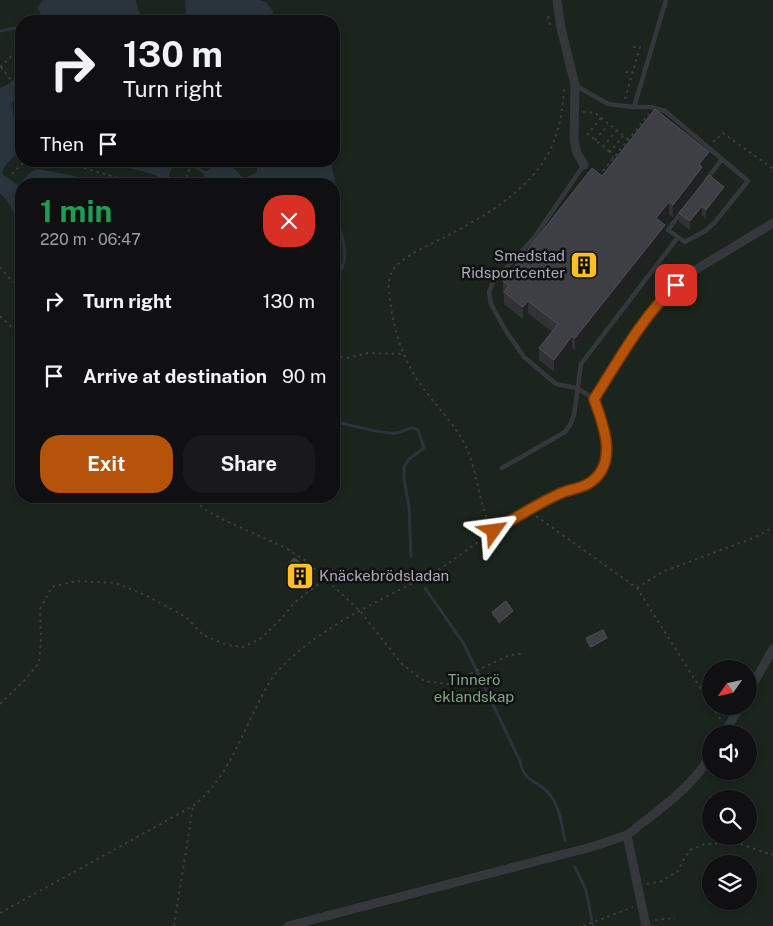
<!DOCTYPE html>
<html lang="en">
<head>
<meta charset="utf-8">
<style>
  :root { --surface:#101012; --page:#19191b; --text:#f1f3f6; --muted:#9c9d9f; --line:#303032; --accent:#b45309 }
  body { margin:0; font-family:"Public Sans",sans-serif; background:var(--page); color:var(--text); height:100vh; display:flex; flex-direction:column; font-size:19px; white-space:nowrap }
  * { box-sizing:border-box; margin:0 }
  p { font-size:16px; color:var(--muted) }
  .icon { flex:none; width:28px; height:28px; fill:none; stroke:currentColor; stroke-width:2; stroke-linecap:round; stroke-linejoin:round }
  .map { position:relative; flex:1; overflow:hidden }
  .drawer { position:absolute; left:15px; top:178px; width:325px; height:325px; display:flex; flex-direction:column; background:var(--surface); border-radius:20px; box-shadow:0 2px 8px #0003,0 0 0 1px var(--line) }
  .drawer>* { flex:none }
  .banner { position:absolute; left:15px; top:15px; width:325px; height:152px; border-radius:20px; box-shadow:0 2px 8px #0003,0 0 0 1px var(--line); background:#101012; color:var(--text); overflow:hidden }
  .needle { width:32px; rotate:236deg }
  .tools { position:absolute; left:702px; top:660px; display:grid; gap:10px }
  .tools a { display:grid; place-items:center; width:55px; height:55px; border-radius:50%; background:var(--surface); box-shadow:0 2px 8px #0003,0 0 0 1px var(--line); font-size:25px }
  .pin { position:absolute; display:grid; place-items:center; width:42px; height:42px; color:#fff; margin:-21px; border-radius:10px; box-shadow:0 2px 8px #0006 }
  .me { position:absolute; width:55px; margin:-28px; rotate:59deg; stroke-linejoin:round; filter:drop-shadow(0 0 4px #0008) }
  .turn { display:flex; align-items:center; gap:18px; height:105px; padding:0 25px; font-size:22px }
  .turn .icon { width:65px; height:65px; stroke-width:2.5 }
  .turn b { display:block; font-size:35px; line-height:42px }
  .then { display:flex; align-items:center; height:48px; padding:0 25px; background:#0003; gap:10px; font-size:19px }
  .round { display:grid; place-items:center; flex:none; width:52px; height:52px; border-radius:20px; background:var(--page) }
  .head { display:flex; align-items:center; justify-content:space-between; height:85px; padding:0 25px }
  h1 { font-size:30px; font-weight:700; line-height:38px; color:#1e9e55 }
  .action { display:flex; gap:10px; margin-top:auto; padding:10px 25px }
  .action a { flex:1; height:58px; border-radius:20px; background:var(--accent); color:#fff; font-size:20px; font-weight:700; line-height:58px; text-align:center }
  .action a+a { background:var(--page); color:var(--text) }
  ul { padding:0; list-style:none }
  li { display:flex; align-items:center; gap:15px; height:75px; padding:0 25px }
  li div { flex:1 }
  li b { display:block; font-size:19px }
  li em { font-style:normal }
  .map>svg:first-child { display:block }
</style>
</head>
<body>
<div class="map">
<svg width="773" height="926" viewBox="0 0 773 926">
  <rect width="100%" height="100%" fill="#161618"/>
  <path fill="#1b241d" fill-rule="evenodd" d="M0,0h773v926h-773zM21,21h313v140h-313zM21,184h313v312h-313zM711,669h38v37h-38zM711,734h38v37h-38zM711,799h38v37h-38zM711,864h38v37h-38z"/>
  <path fill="#2a343d" d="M43,0h93c2,12 4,16 16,21h-106l-9,-13z
    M185,0h75l6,2 7,9 -2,10h-89l4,-4z
    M21,73v20l-9,10 2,15 7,15v17c-7,8 -17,13 -19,24l16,11c7,-5 10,-13 19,-16l34,6 29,9h-79v55c-4,-19 -7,-32 -21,-46v-105l7,-3z
    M107,161h68l-6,14 1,6 -3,1 -12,-7z
    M257,161h74l7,36 1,28 -5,3v-44h-130v-11c5,-3 9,-8 15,-10 9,-2 20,8 24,16l14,-7z"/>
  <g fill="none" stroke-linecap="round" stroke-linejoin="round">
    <path stroke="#2a343d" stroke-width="3" d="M33,21l12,-7
      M0,31l21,-4
      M186,161l21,13
      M334,220c8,9 12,29 10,41 -2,9 -7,18 -10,26
      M334,421c10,3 54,14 62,12 9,-1 13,-8 22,-3l6,18 -15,11 -5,8v12l5,28 2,49
      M425,588l39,56 56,117c4,23 20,19 31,35 9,13 11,29 14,45
      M575,867l11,23 7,36"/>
    <path stroke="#3c3e45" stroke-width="2" stroke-dasharray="2.5 4" stroke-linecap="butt" d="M548,16l3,12
      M0,67l21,-20
      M1,67l10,13 10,18
      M626,73l2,-2 5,1
      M625,99l15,-52h-8
      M583,112l12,1 34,27
      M601,118l-13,16 22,18
      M595,140l13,-15
      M713,142l10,-9 50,36
      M603,147l13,-16
      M613,159l-3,-7 13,-16
      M59,161l81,23
      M12,174l13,-13
      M599,176l50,-62
      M188,184l-1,-11 8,-12
      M0,267l10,12 11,8
      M0,316l21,20
      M334,356l13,2 21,-5 35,1
      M191,496l13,13 20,11 62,28 20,13 53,49 43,54 22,17 24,3 62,-29 12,-1
      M536,516l101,72 74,117
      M489,523c-11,-25 -12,-52 -23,-76 -10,-21 -26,-37 -40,-55 -23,-29 -34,-65 -37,-102 -1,-9 1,-17 7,-24 13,-13 33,-21 49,-29 32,-17 65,-35 89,-63 22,-25 29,-56 30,-88
      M637,588l25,-16 94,-35 17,-10
      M0,704l23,-22 16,-19 2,-23 -1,-31 12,-22 23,-6 41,2 31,13 39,21 17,18 24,10 16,2 17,-8 22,-21 12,-15 31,-24
      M712,706l9,14
      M647,884l15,-3 16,-10 4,-9 8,-12 15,-6 32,-1 36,12
      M0,913l193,-107c32,-25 45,-63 63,-98 6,-12 12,-26 21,-36 42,-46 105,-72 159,-101 17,-10 33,-23 50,-34
      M655,920l20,-2
      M174,926l19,-120
      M583,926l50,-19"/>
    <path stroke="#36373d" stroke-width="4.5" d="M575,85l33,19 26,3h17l14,4 83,70 -33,41 -10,9 -20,11 -17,-12 14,-19
      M634,107l32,-107
      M584,165l-51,74 -40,43 -4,10 2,12 15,27 18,26 32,27 21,4 17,11
      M707,179l15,-20
      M502,468l63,-36 5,-7 4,-10 7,-51 97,-127"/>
    <path stroke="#36373d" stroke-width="9" d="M557,0l4,28 14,57 -1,55 3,13 7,12
      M494,531c21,-13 41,-26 63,-36 9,-5 20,-5 29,-10 34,-19 17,-59 8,-86l51,-79 20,-25 22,-20 86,-52
      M749,691l24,-42
      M724,734l16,-28
      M288,926l307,-80 32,-11
      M646,926l-19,-91c30,-24 64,-46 84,-80"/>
  </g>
  <path fill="#323236" d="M709,164l-7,8v6l-29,39 -4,-3 -7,9 3,14 -90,113 -3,-2 -18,24 -15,-12v-12l13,-16 -24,-19 -5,6 -19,-15v-10l-1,-1v-12l99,-105z
    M724,196l-18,23 -4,-4 -12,15 -11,-8v-9z
    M287,567l27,12 -7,9 -20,-15z
    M492,612l21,2 -13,11 -8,-10z
    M586,638l21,3 -16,9 -5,-9z"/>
  <path fill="#212124" d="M709,152v12l-7,8v6l-29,39v-12l26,-41z
    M724,187v9l-18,23v-9z
    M669,202v12l-13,16v-12z
    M702,206v9l-12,15v-9z
    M665,225v12l-90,113v-12z
    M528,301v12l-5,6v-12z
    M572,336v12l-18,24v-12z
    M314,573v6l-7,9v-6z
    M513,611v3l-13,11v-3z
    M607,638v3l-16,9v-3z"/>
  <path fill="#3e3f44" stroke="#4e5057" d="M655,109l54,43 -10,12 3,3 -29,38 -4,-3 -13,16 9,7 -90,113 -3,-2 -18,24 -15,-12 19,-24 -30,-23 -5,6 -19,-15 5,-6 -6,-5 89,-113 10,8z
    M709,175l15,12 -18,23 -4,-4 -12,15 -11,-8z
    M294,558l20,15 -7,9 -20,-15z
    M506,601l7,10 -13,11 -8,-10z
    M603,630l4,8 -16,9 -5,-9z"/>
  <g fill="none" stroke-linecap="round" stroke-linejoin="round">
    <g stroke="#753606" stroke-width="12">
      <path id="route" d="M494,531c21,-13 41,-26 63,-36 9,-5 20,-6 29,-10 34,-18 18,-59 8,-86 25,-39 48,-82 82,-114"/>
    </g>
    <use href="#route" stroke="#b45309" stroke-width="9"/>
  </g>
  <defs>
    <g id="building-square" transform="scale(1.4375)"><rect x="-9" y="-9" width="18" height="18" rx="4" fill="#ffc027" stroke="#111113"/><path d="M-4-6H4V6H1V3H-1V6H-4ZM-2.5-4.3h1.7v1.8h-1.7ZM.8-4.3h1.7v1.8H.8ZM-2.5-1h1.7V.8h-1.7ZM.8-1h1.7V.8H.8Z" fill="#111"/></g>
  </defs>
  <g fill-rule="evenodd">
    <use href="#building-square" x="584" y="265"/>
    <use href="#building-square" x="300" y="576"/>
  </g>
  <g text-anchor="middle" stroke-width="5" stroke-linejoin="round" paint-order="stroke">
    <g font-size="15" fill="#a6abba" stroke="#111113" text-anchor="end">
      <text x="565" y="261">Smedstad<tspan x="565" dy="17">Ridsportcenter</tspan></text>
      <text x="319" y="581" text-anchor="start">Knäckebrödsladan</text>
    </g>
    <g font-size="15" fill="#7ba780" stroke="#111113">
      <text x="474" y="685">Tinnerö<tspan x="474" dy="17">eklandskap</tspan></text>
    </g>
  </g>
</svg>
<div class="tools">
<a><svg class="needle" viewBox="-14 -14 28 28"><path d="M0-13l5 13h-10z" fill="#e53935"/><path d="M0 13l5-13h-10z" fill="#9c9d9f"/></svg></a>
<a><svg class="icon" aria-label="sound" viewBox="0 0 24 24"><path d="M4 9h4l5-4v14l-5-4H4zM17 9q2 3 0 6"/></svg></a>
<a><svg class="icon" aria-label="search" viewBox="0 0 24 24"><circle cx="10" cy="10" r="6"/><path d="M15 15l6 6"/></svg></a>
<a><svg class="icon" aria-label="layers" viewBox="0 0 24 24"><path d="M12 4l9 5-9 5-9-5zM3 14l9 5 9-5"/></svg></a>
</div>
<div class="pin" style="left:676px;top:285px;background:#d93025"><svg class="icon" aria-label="arrive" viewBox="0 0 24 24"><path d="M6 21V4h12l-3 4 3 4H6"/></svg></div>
<svg class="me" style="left:494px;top:531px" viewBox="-20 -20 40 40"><path d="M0-17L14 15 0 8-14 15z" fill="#b45309" stroke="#fff" stroke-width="4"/></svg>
<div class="banner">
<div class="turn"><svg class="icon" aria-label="right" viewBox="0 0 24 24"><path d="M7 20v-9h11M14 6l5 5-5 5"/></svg><div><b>130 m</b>Turn right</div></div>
<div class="then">Then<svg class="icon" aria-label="arrive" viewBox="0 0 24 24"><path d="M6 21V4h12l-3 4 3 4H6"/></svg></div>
</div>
<section class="drawer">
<div class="head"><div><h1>1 min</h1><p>220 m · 06:47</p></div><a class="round" style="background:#d93025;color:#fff"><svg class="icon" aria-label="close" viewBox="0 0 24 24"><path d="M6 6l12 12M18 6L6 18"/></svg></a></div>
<ul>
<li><svg class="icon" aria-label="right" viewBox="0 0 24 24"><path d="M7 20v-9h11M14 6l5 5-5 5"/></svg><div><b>Turn right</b></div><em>130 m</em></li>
<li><svg class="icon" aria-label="arrive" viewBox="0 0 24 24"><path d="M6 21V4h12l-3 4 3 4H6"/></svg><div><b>Arrive at destination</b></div><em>90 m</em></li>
</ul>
<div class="action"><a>Exit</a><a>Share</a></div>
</section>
</div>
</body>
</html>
